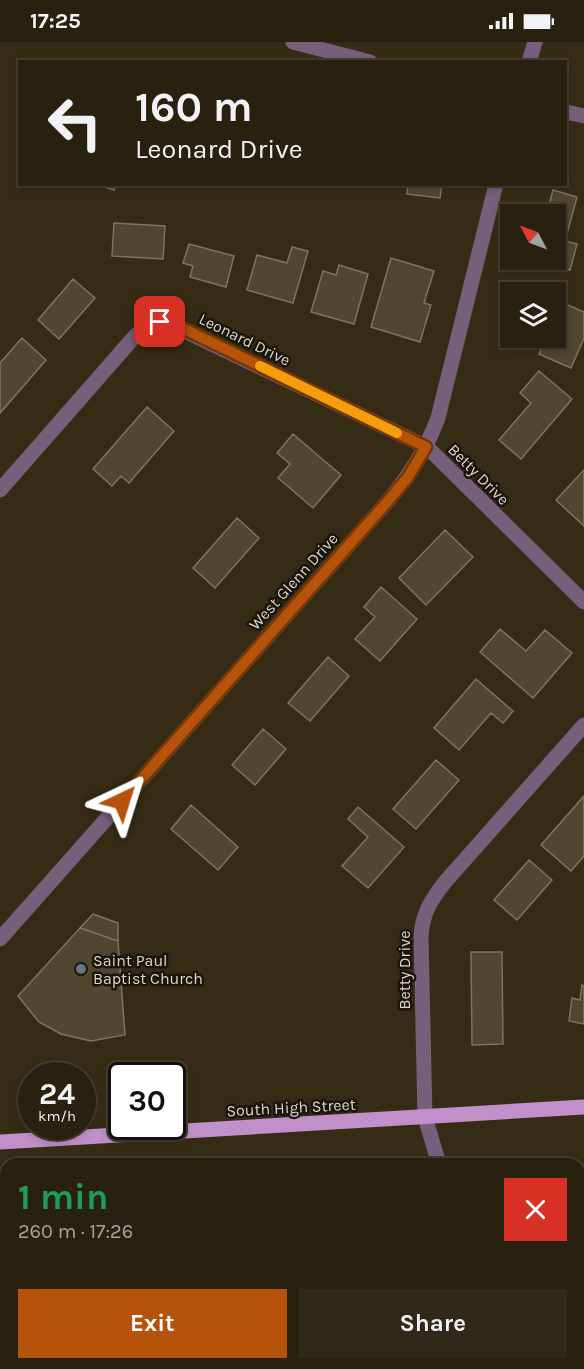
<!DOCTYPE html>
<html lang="en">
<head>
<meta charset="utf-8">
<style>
  :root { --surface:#282110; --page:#302919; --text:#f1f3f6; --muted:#a5a39f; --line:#443e30; --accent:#b45309 }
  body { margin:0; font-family:Karla,sans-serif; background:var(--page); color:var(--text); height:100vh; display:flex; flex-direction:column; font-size:22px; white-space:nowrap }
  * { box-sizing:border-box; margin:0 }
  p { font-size:20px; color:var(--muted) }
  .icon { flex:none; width:33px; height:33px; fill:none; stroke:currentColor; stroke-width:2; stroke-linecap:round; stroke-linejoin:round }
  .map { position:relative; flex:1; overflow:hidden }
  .sheet { position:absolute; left:0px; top:1116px; width:585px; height:212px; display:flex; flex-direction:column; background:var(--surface); border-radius:18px 18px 0 0; box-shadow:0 3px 9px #0003,0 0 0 2px var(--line) }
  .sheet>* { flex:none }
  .guide { position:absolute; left:18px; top:18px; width:549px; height:126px; border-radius:0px; box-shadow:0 3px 9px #0003,0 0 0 2px var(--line); background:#282110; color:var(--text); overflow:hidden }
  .needle { width:39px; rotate:311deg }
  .fabs { position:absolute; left:500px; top:162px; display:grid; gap:12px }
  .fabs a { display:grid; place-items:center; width:66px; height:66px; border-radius:0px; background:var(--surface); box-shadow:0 3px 9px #0003,0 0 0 2px var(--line); font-size:30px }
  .speed { position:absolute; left:18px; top:1020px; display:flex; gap:12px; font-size:30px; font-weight:700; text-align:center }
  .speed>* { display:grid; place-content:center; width:78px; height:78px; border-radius:50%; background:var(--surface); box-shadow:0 3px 9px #0003,0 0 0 2px var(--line); line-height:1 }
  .speed small { font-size:15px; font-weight:400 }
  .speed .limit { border:3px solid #111; border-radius:9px; background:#fff; color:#111 }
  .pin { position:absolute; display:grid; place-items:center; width:51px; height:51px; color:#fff; margin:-26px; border-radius:12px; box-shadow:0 3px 9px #0006 }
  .me { position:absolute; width:66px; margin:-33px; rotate:41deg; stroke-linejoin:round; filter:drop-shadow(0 0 4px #0008) }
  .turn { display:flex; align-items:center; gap:21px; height:126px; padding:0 18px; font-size:27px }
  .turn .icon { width:78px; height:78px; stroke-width:2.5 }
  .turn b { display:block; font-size:42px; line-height:51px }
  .round { display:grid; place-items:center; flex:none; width:63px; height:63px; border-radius:0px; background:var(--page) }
  .overview { display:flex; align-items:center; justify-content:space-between; height:102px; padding:0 18px }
  h1 { font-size:36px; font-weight:700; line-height:45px; color:#1e9e55 }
  .cta { display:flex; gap:12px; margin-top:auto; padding:12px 18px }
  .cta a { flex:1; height:69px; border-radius:0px; background:var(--accent); color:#fff; font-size:24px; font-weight:700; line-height:69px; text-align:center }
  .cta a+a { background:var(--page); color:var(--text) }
  .status { display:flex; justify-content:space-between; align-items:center; height:42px; padding:0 30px; background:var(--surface); direction:ltr }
  .status svg { height:16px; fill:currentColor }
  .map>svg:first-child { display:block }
</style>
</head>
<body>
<div class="status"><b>17:25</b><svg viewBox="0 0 49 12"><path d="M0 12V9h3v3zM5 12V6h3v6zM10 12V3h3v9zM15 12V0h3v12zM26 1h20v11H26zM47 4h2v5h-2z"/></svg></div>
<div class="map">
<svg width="584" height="1327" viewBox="0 0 584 1327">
  <rect width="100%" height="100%" fill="#362c16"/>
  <path fill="#514630" stroke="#7f745c" stroke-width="1.5" d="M95,142h21l-2,6z
    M408,142h34l-2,14 -33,-4z
    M553,148l24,7 -12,44 12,3 -7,26 -36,-10h21v-46h-8z
    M114,181l51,3 -2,33 -51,-3z
    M189,202l45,12 -8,31 -36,-10 3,-11 -10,-3z
    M292,205l16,4 -15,52 -46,-13 10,-35 30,8z
    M391,216l43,13 -10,32 7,2 -11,37 -49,-15z
    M339,223l29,9 -14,50 -43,-12 12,-41 13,4z
    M73,237l22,19 -36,41 -21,-19z
    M561,260l23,10v26l-13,30 -32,-14 7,-16h9v-21z
    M22,296l24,22 -46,53v-50z
    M539,329l33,28 -51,60 -22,-19 32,-37 -11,-10z
    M147,365l27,24 -45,52 -8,-7 -9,10 -19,-17z
    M293,392l48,41 -28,33 -35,-30 12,-14 -13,-11z
    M584,428v56l-28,-26z
    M237,476l22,20 -44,50 -22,-20z
    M445,488l28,27 -47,48 -27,-27z
    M381,545l36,32 -37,42 -25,-22 20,-22 -11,-10z
    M500,587l26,22 19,-21 27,23 -39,45 -53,-46z
    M328,615l21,19 -39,45 -22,-18z
    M476,637l37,32 -10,12 -12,-10 -32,37 -25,-22z
    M263,687l23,20 -31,36 -23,-20z
    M436,718l23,20 -43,49 -23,-20z
    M584,754v60l-13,15 -30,-26z
    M191,763l47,42 -20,23 -47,-41z
    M358,765l46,40 -36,41 -26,-22 26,-29 -20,-18z
    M529,818l23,20 -35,40 -23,-20z
    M93,872l25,9v18l-38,-13z
    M80,886l38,13 7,94 -34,6 -30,-7 -22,-12 -21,-26z
    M471,910h31l1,92 -31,1z
    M582,943l2,1v38l-15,-3 3,-23 8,2z
    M280,1322h6l6,5h-17z
    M312,1322h20l-5,5h-8z"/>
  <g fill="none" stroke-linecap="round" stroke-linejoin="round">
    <path stroke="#775f7b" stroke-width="15" d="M293,0l77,20
      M529,20l6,-20
      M566,70l18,4
      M0,448l136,-155 18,-12 12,-1 261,125 157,155
      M0,897l388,-438c22,-26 38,-51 50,-83l58,-234
      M439,1122l-14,-47 -4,-180c1,-23 10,-37 24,-55l139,-157
      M0,1154l6,91
      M498,1322l1,5
      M7,1327l1,-5
      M390,1327l5,-5"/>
    <path stroke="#c18fc9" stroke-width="15" d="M0,1100l584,-35"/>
  </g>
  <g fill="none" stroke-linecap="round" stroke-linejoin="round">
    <g stroke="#753606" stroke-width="15">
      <path id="route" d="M122,759l266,-300 20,-24 18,-30 -252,-123 -14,-2"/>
    </g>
    <use href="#route" stroke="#b45309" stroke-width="10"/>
    <path stroke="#f59e0b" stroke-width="10" d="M260,324l137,67"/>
  </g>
  <circle fill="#6b7280" stroke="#19150b" stroke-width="2" cx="81" cy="927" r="6"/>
  <g text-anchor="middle" stroke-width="5" stroke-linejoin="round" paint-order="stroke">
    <g font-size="16" fill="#ddd7ca" stroke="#19150b">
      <text transform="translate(245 297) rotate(26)" y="6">Leonard Drive</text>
      <text transform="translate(479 432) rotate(45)" y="6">Betty Drive</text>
      <text transform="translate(293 539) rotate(-48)" y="6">West Glenn Drive</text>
      <text transform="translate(404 928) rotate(-90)" y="6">Betty Drive</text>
      <text transform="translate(291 1065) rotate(-3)" y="6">South High Street</text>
    </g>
    <g font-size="16" fill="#ddd7ca" stroke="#19150b" text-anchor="start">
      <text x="93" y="924">Saint Paul<tspan x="93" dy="18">Baptist Church</tspan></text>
    </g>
  </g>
</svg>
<div class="fabs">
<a><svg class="needle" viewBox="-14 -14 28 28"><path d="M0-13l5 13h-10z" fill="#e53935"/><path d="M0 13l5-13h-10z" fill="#a5a39f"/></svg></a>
<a><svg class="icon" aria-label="layers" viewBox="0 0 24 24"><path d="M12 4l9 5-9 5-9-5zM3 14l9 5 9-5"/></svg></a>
</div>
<div class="speed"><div>24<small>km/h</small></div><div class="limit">30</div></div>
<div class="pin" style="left:160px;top:280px;background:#d93025"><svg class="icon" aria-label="arrive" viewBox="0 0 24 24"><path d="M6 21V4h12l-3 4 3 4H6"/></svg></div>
<svg class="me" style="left:122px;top:759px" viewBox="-20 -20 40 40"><path d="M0-17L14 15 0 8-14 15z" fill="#b45309" stroke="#fff" stroke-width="4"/></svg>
<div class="guide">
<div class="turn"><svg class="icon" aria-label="left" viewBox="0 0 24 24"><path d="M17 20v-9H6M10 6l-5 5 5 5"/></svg><div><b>160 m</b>Leonard Drive</div></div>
</div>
<section class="sheet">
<div class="overview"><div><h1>1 min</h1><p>260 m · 17:26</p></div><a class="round" style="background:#d93025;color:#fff"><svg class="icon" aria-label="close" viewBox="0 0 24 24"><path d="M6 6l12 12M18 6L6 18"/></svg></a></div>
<div class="cta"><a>Exit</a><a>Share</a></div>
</section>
</div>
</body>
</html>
